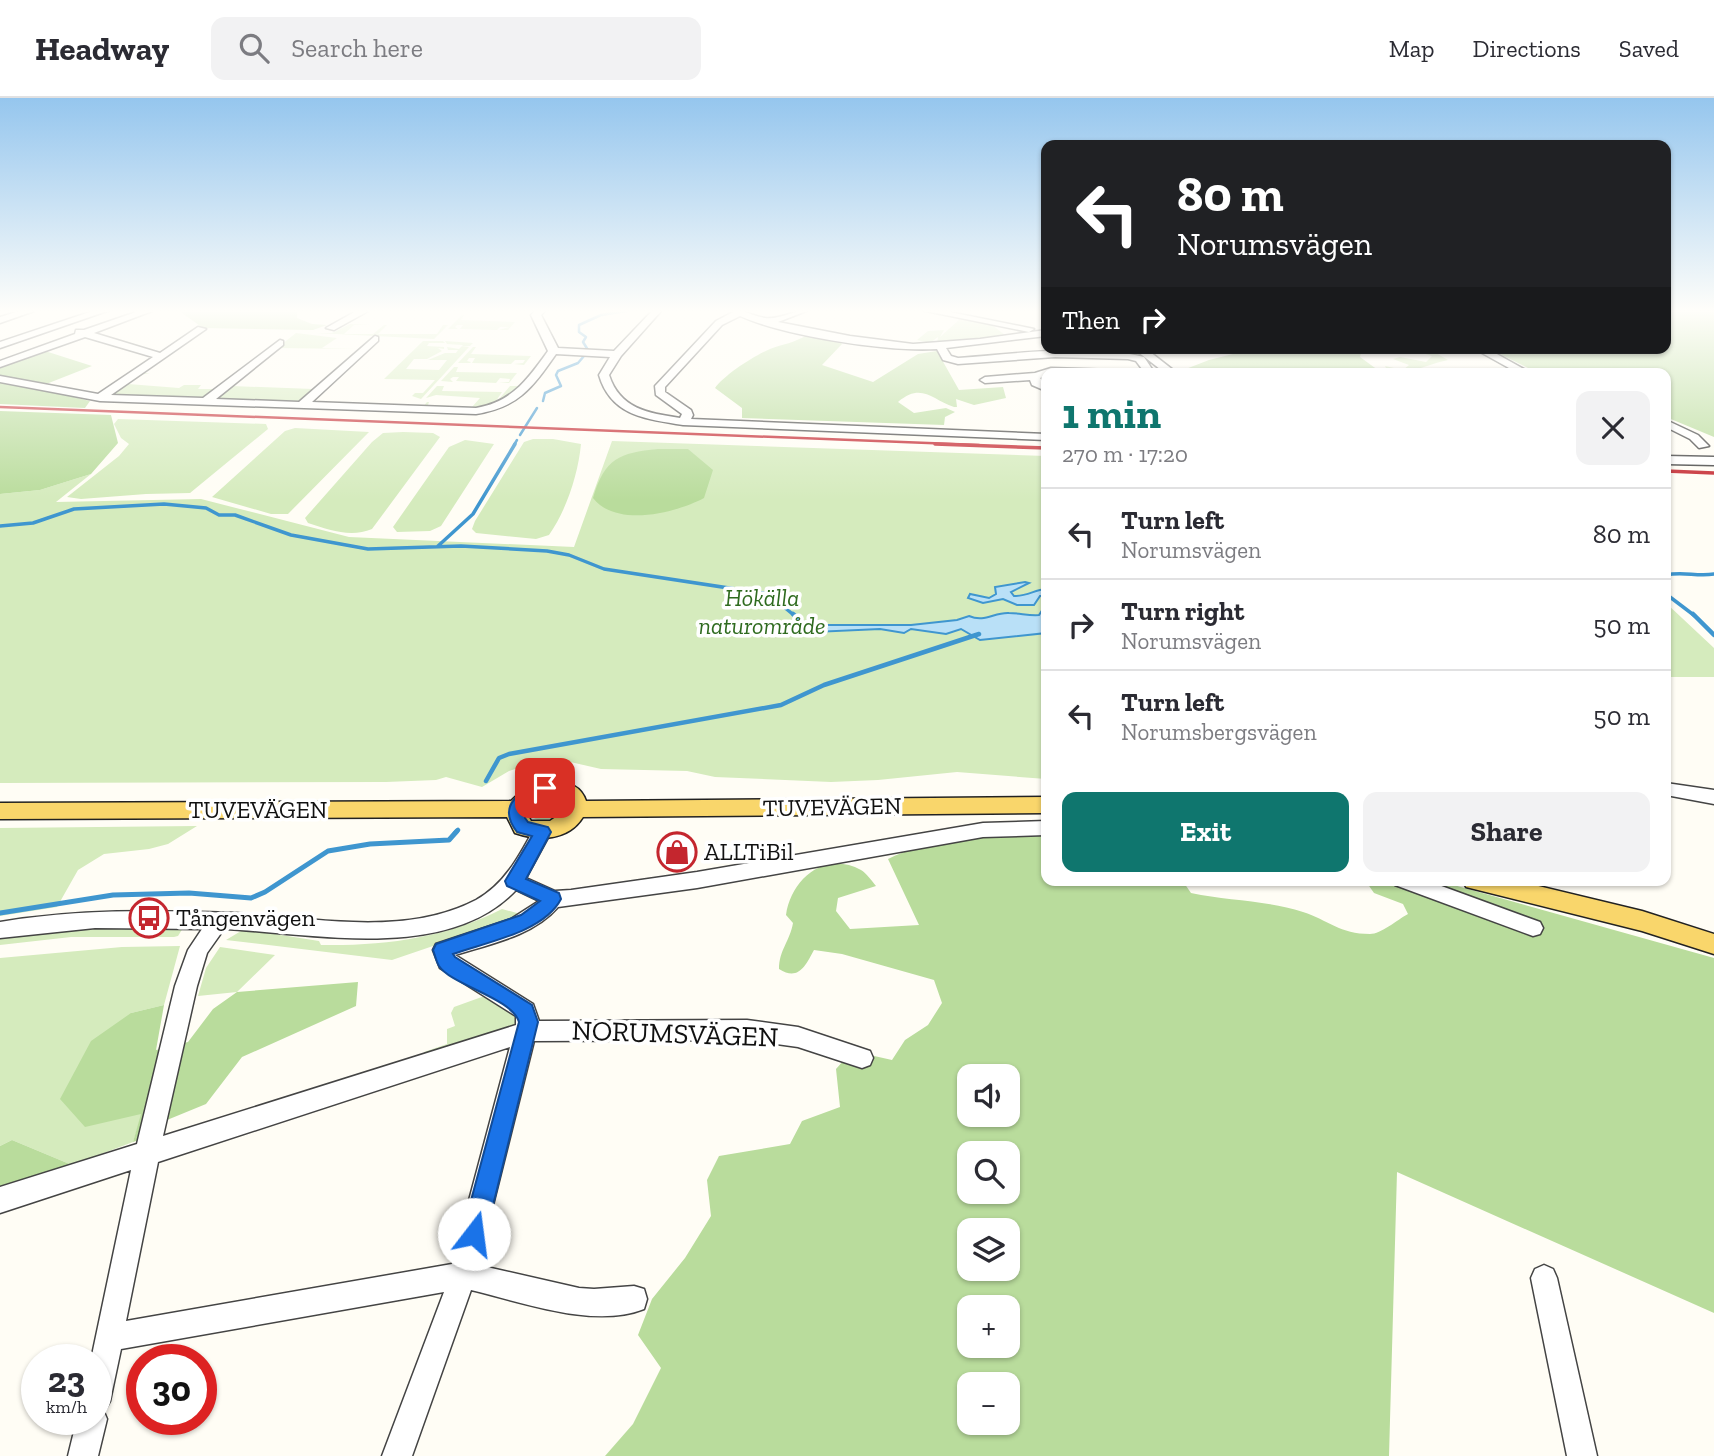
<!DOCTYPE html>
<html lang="en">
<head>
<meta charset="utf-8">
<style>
  :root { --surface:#fff; --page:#f2f2f3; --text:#2b2b33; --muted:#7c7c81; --line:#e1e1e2; --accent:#0f766e }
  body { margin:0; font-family:"Zilla Slab",serif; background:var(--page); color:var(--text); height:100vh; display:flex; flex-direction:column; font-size:26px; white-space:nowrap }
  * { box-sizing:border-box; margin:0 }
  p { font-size:23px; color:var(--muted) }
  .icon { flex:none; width:38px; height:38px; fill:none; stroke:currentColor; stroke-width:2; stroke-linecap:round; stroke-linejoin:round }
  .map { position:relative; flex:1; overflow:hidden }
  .panel { position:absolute; left:1041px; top:270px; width:630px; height:518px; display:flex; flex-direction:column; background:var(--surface); border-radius:14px; box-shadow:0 2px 5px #0004 }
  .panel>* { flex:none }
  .top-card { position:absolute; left:1041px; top:42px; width:630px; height:214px; border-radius:14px; box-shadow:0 2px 5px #0004; background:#202124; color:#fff; overflow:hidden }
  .buttons { position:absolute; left:957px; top:966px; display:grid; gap:14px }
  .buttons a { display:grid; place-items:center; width:63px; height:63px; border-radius:14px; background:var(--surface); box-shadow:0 2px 5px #0004; font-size:35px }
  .speed { position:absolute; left:21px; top:1246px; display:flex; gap:14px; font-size:35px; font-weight:700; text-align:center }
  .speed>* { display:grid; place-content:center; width:91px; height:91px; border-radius:50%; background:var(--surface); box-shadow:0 2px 5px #0004; line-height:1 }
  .speed small { font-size:18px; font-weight:400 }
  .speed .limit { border:10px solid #d22; background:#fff; color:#111 }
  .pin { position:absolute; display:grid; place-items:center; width:60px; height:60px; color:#fff; margin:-30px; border-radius:14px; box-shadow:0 4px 10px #0006 }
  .me { position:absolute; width:77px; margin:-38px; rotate:15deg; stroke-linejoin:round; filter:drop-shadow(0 0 5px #0008) }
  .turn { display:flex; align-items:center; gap:24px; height:147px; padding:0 21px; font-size:32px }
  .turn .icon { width:91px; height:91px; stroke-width:2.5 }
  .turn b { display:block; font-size:49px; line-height:60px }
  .then { display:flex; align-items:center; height:66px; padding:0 21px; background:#0003; gap:14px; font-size:26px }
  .round { display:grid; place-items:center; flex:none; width:74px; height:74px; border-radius:14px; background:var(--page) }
  .head { display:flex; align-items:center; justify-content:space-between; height:119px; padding:0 21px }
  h1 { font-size:42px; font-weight:800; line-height:52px; color:var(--accent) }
  .action { display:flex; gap:14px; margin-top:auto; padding:14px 21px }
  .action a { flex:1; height:80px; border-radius:14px; background:var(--accent); color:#fff; font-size:28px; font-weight:800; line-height:80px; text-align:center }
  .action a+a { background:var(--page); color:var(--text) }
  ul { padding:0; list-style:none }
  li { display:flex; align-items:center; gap:21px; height:91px; padding:0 21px; border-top:2px solid var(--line) }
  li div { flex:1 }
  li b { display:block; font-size:26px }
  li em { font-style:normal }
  header { display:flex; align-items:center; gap:42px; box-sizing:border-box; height:98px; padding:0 35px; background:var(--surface); border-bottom:2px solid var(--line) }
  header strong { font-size:33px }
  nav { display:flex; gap:38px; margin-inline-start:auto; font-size:24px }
  .search { width:490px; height:63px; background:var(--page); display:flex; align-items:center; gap:18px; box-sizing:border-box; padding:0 24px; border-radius:14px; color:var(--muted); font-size:26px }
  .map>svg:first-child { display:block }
</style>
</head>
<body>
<header>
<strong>Headway</strong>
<div class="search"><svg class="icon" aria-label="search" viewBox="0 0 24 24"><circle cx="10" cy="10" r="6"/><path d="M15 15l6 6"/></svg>Search here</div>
<nav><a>Map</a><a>Directions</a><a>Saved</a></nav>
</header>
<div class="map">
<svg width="1714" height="1358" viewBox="0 0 1714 1358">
  <rect width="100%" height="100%" fill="#fffdf5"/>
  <path fill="#d5ebbd" d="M462,217h2l-3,5 54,2 -7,8h-9l10,-3h-9l-3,3 -37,-1 3,-4h-6l-2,2 3,2h-10z
    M960,221l32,6 13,10 -68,8 1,-6 -8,6 -13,-3 11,-9 16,-1 -4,7z
    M350,226l20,1h-16l-10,9h29l11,-9h3l-9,9h59l6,-9h5l-14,14 -118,-6h16z
    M296,235l41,5 -15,10 34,1 -79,-1z
    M423,243h20l2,2h-16l-2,3 17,1v2l-6,-1 4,3 -15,8h-13l-8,10 33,1 8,-10h-19l17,-7h11l2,-3h-10l-1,-3 12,2 4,-4 -16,-1 -2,-3 28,2 -3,3h-8l7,1 -48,52 -9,-3 3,-3h8l12,-13 -51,-1z
    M473,249h3l-5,7 60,2 -7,9 -10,-1 9,-1 2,-3h-10l-4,4 -39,-1 3,-5h-6l-2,3 4,1 -1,1h-12z
    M1429,251l19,11c-18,3 -46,19 -62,8l-1,-2 18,4 6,-5 -16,-6 7,-2 26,5 6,-6 -16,-5z
    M454,269h4l-2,5 61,1 -8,10h-10l10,-1 1,-3 -10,-1 -4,5 -40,-2 3,-4h-6l-3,2 3,3 -12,-1z
    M140,275h10l-10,2 -12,9 51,4 5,-3h17l-3,4h20l-9,8 -12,3 -86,-3 -2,-4z
    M232,288l81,3 3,-2 -12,13 -12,4 -75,-3 -3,-4z
    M437,288h7l-2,5 60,1 -6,9 -7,3 5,1 16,-19h12l-31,22h-69l5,-6h2l-1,3 44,2 8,-9 -44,-3 -10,3z
    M118,321l148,5 2,5 -78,64 -44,1 -65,5 -14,-2 52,-41 10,-12 -8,-6 -7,-14z
    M295,330l74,4 -81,82h-17l-59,-17 73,-66z
    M403,334l30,1 7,4 -68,92c-21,9 -43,1 -64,-6l-3,-5 67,-76 11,-9z
    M533,341h20l28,5c-3,31 -15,67 -32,91l-13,4 -60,-6 -4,-4 3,-8 49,-79z
    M465,342l29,4 -53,82 -11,5 -33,1 -4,-5 56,-80z
    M612,343l434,15v323l-89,-7 -79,8 -47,2 -116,-5 -28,-6 -86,-2 -35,-8 -32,2 -25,8 -27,16 -36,-10 -10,3 -50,2 -386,1v-289l40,-4 51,-16 -35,28 145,-3 148,38 225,10z
    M1666,505l48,45v29h-48z
    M555,698l9,6 -2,11c-10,7 -20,12 -31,3l-1,-6 6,-9z
    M197,728l-29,18 -19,5 -45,5 -26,16 -21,37 -57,9v-88z
    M502,811l15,4 1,4 -126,43 -166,-20 15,-9 9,-1 69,11 2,4c64,1 124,-7 181,-36z
    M77,829l106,1 -5,8 -4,1h-103l-71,8v-8z
    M180,848l-16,59 -33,8 11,101 -9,28 -61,23 -60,-25 -12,6v-188l122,-11z
    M220,849l55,8 -38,37 -39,4 8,-28z
    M490,896l23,15 5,12 -3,4 -91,32v-5l23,-8v-15l8,-3 -4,-13 3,-6z"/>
  <path fill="#b9dc9c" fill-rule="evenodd" d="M178,212h133l-14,2v6l15,6 15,1 -14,5 -110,-2z
    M1666,212h48v127l-48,-20v-44h-128l-50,-25h178z
    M807,237l30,4 5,5 -20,21 51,17 45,-28 19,-3 22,39 44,-3 3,11 -32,7 -18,-6 1,8h-3c-22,-7 -32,-25 -56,-5l16,11 32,-5 9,4 -10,5 -1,8 -202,-7v-10l-27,-20c9,-13 40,-33 55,-39 13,-5 24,-6 37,-14z
    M1257,250h122l-18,5 -1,4 22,16 -204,-1 31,-12z
    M45,253l47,15 -56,22 54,13 -5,7 -85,-4v-37z
    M0,313l111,4 7,28 -27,31 -51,16 -40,4z
    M658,351h30l25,21 -9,28c-28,15 -88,30 -111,0 12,-40 26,-45 65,-49z
    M1046,734v48h136l9,13c37,8 75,7 112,19 25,8 37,22 67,22 11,0 27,-14 38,-20l-5,-10 -29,-11 -7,-10 4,-3 35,5 37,-3 271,76v355l-317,-141 -8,284h-784l28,-32 28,-56 -23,-33 14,-36 33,-41 26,-42 -4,-36 12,-24 71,-12 12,-23 38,-14 -4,-38 16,-18 40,9 13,-20 23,-15 14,-22 -8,-23 -92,-26 -28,-4c-9,17 -16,31 -35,19 0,-19 11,-28 14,-46l-7,-8c5,-36 39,-65 75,-45 5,3 11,11 15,16l-38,12 -2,13 14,18 69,-4 -31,-66c48,-23 107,-24 158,-27zM970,978h38v39h-38zM970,1055h38v39h-38zM970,1132h38v39h-38zM970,1209h38v39h-38zM970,1286h38v39h-38z
    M358,884l-2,24 -114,51 -36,47 -39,16 -2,12 -32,10 8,-28 -56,13 -25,-28 31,-58 40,-28 33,-8 -8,45 32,-8 25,-33 24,-17z
    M12,1042l60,25 -72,26v-45z"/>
  <path fill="#b9e0f7" stroke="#3f96cf" stroke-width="2" d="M1025,484l4,1 -18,9 3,4c14,0 20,-6 32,-7v7h-6l-6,9h-17l-14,-6 -20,4 -15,-5 2,-4 19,4 7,-4 -1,-7z
    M1043,511l3,1v23l-66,7 -19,-11 -15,5 -35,-5 -7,4 -24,-4 -65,3 4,-7h92l46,-5 12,-4c16,7 25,-4 40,-3 11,0 20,3 30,2z"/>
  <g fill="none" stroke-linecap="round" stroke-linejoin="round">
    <path stroke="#3f96cf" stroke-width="2.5" d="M588,252l-5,-8 3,-5 -7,-5v-7l22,-10 31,-5
      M543,303l2,-8 16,-7 -5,-11 2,-4 20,-8 6,-7
      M520,337l17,-27
      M514,347l3,-5"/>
    <path stroke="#3f96cf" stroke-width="3.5" d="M0,428l33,-3 41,-14 90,-5 42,4 13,7h16l56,20 77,14 93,-3 86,5 22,4 35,14 164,25 27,22
      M438,448l35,-32 42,-70
      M1666,477c17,-4 31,2 48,-1
      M1666,496l29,22"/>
    <path stroke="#3f96cf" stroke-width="4.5" d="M793,516l17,15h12
      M1693,516l21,21
      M486,683l13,-23 10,-4 272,-49 43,-20 155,-51
      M455,735l3,-3"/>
    <path stroke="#3f96cf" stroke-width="5" d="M0,815l113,-18 76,-2 62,5 14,-6 63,-41 42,-7 79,-4 8,-9"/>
    <g stroke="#444" stroke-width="3">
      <path id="minor" d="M23,212h14l-37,13v-6z
        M96,212h14l-110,38v-6z
        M142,212l10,1 -58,22 66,20 38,-26 8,2 -95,66 92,3 77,-58 3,1v4l-67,54 83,3 76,-66 3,1v4l-66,61 164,6c36,-6 52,-29 72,-57l-17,-36 5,-5h10l-5,5 17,33 56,3 39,-41h9l-41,46 -12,19c11,34 39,38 71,43l2,-4 -26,-19 -1,-9 61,-65 17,-9 -1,-2c12,0 21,6 33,8 13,2 30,-8 44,-8l-31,12 72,14 63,8 67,-5 66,-9v6l-100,12 5,8 7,2c58,-4 129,-15 186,-1l8,12 -2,4h-10l2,-4 -6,-8 -8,-2 -73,-2 -97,7 -15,-4 -6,-11c-50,3 -152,-13 -197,-33l-18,9 -57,62v5l26,18 2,5 -2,4 355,15v6l-363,-15c-37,-6 -72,-9 -84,-50l11,-18 -54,-3c-24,34 -37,53 -80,60l-376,-13 -100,-19v-6l98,18 55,-37 -68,-20 -85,30v-6l75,-27 1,-4h8z
        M358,212h12l-36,20 -8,-2z
        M921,212h19l94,19 -5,3z
        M1133,250h12l32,25h-12z
        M1473,250h13l45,25h-13z
        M1051,270l62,2 5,3h-72v3l-6,2 6,6v7l-14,-6 -2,-5 -45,3 -5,-3 5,-3 50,-4z
        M1666,322l32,15 11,11 -10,2 -9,-9 -24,-12z
        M1666,358l48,1v8l-48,-1z
        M1666,685l48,7v14l-48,-9z
        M1046,723v14l-63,2 -286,51 -139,19c-25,29 -68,37 -103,48l78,49 6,17 208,-1 51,7 72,24 3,7 -3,7 -8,3 -64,-21 -51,-7 -213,1 -56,224 101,23 15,1 40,-3 10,3 3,10 -3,10c-50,20 -122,-7 -173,-19l-59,166h-30l62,-164 -323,57 -11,52 -6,11 3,7 -9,37h-30l9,-37h19v-59h-5l40,-190 -131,43v-26l137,-43 38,-158 13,-36 14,-21 -107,-1 -95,10v-16c78,-13 155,-12 234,-9 78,4 169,25 242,-13 29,-16 44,-45 59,-73h14l2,5 -25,46 29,13 16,-1 126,-18 286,-49zM516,792l23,11 -28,18 -75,25 -3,6 7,18 76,48v9l-353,111 34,-150 10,-33 17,-24c88,4 223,34 292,-39zM510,949l-58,217 -326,57 32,-159z
        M1392,782h33l115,42 3,6 -3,6 -7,2 -138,-51z
        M1544,1167l9,4 4,9 40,178h-30l-36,-178 4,-9z"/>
    </g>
    <g stroke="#222" stroke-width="3">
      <path id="major" d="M553,682c15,3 28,5 33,21l460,-4v16l-463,4c-15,24 -44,24 -68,16l-8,-16 -507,2v-16l511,-2 16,-15zM553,698l11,5 -1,11 -13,9h-19l-4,-7c4,-12 14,-17 26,-18z
        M1463,782h51l128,31 72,23v20l-72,-23 -176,-44z"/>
    </g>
    <use href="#minor" fill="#fff" fill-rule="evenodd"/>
    <use href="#major" fill="#f9d66b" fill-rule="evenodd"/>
    <path stroke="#c4262e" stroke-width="2.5" d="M0,309l979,38"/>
    <path stroke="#c4262e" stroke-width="3.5" d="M935,346l111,4
      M1666,373l48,2"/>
  </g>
  <linearGradient id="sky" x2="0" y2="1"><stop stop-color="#95c6ee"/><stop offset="0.53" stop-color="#fffefa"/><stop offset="1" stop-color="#fffefa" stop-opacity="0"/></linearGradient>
  <rect width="1714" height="402" fill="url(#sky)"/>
  <path fill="#1a73e8" stroke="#114b97" stroke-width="2" d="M545,685l6,1 3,4c-10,13 -29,10 -29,30l3,4 20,5 3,5 -25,47 33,14 2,6c-17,33 -74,43 -108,55l2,3 77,48 6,17 -52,212 -4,9 -8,3 -8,-3 -4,-9 57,-212c-7,-24 -68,-37 -80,-56 -3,-5 -4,-11 -6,-16l3,-6 85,-29 19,-14 -33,-15 -2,-5 27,-45 -15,-4c-21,-27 3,-42 28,-49z"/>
  <defs>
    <g id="shop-ring" transform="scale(2.0125)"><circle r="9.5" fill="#fff" stroke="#c4262e" stroke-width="1.5"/><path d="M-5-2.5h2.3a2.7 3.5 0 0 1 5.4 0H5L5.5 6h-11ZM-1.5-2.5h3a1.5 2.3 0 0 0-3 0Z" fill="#c4262e"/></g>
    <g id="bus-ring" transform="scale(2.0125)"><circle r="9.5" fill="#fff" stroke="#c4262e" stroke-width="1.5"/><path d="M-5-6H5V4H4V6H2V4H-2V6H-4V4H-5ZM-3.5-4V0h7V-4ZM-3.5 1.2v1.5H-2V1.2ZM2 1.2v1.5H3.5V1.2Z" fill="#c4262e"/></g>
  </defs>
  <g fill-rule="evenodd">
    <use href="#shop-ring" x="677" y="754"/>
    <use href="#bus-ring" x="149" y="820"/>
  </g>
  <g text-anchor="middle" stroke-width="7" stroke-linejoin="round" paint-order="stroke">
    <g font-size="24" font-style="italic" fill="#2f6b1f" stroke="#fff">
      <text x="762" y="508">Hökälla<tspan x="762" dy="28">naturområde</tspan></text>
    </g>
    <g font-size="24" fill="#111" stroke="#fff">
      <text transform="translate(832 709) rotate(-1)" y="8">TUVEVÄGEN</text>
      <text x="258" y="720">TUVEVÄGEN</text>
    </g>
    <g font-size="24" fill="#111" stroke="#fff" text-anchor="start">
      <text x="704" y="762">ALLTiBil</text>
      <text x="176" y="828">Tångenvägen</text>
    </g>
    <g font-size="28" fill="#111" stroke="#fff">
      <text transform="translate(675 935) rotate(2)" y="10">NORUMSVÄGEN</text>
    </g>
  </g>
</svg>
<div class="buttons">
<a><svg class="icon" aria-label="sound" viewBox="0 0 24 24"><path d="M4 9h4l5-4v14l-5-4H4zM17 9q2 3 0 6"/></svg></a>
<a><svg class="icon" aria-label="search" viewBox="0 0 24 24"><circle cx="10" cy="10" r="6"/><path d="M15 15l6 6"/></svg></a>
<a><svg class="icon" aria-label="layers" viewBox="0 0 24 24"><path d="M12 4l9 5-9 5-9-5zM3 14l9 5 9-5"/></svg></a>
<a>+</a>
<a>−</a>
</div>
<div class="speed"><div>23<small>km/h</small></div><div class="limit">30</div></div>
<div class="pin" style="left:545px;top:690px;background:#d93025"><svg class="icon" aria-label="arrive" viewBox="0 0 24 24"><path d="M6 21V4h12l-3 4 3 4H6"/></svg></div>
<svg class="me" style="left:474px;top:1136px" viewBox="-20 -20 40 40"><circle r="19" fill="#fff"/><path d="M0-13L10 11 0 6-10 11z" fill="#1a73e8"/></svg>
<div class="top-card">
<div class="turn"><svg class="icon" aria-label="left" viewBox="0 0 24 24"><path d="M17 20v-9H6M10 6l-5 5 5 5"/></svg><div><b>80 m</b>Norumsvägen</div></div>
<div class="then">Then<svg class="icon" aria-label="right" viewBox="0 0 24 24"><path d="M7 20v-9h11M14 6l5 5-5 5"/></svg></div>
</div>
<section class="panel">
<div class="head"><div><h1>1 min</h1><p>270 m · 17:20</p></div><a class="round"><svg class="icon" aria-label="close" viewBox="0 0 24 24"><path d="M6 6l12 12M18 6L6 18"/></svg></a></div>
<ul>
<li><svg class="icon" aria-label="left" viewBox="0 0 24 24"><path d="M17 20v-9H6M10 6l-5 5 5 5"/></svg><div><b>Turn left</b><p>Norumsvägen</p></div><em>80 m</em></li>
<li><svg class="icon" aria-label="right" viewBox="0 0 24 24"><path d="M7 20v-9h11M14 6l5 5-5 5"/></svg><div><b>Turn right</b><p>Norumsvägen</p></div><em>50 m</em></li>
<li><svg class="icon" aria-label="left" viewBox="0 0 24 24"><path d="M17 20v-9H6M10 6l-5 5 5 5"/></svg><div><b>Turn left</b><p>Norumsbergsvägen</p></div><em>50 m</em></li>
</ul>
<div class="action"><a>Exit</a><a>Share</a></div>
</section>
</div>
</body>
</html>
